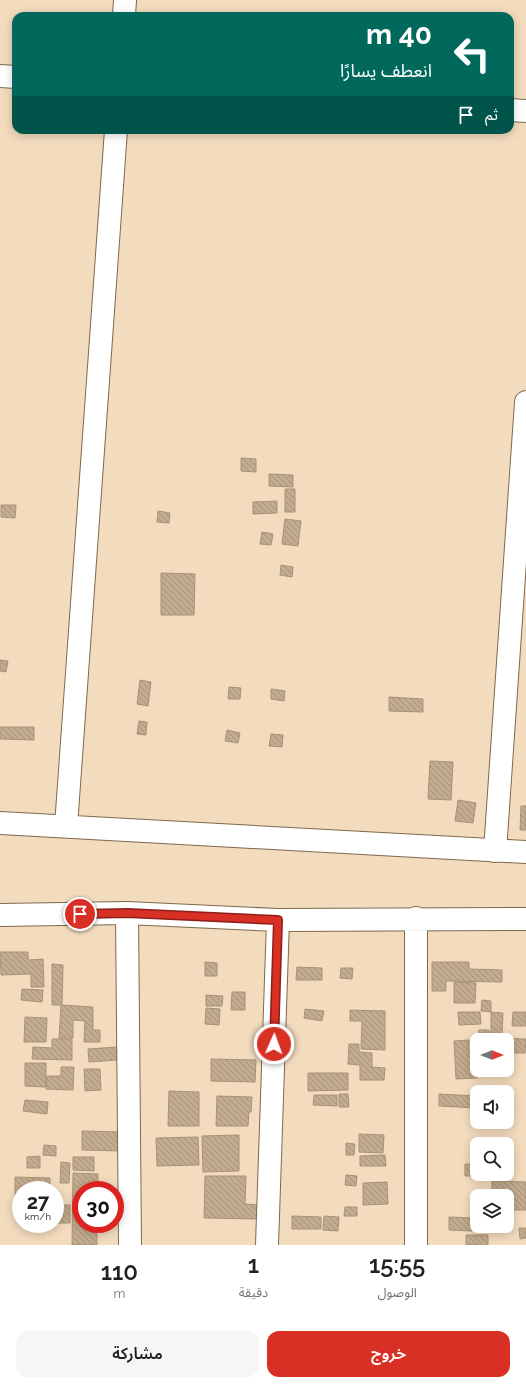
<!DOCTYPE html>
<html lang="ar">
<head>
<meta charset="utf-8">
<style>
  :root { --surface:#fff; --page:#f6f6f6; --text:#202124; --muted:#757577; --accent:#d93025 }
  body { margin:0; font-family:Raleway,"Noto Sans Arabic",sans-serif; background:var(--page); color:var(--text); direction:rtl; height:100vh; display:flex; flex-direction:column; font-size:15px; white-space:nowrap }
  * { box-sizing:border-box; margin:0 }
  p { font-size:13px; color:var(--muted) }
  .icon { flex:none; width:22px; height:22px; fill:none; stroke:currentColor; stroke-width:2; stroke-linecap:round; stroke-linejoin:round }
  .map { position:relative; height:1245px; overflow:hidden; direction:ltr }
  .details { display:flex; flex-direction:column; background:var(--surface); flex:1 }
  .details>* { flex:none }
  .top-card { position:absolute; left:12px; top:12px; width:502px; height:122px; border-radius:12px; box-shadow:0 2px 10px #0003; direction:rtl; background:#00695c; color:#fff; overflow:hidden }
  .needle { width:26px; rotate:90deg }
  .buttons { position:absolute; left:470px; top:1033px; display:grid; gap:8px }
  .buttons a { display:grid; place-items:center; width:44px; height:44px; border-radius:8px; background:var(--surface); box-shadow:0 2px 10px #0003; font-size:20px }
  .speed { position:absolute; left:12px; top:1181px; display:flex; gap:8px; font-size:20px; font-weight:700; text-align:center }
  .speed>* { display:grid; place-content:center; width:52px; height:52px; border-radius:50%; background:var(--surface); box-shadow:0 2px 10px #0003; line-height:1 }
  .speed small { font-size:10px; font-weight:400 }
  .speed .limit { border:6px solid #d22; background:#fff; color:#111 }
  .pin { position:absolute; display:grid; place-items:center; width:34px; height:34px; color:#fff; margin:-17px; border:2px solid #fff; border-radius:50%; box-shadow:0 1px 4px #0007 }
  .me { position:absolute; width:44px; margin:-22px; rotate:2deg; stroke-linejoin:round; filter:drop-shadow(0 0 3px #0008) }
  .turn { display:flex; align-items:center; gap:14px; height:84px; padding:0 16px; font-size:18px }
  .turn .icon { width:52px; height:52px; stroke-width:2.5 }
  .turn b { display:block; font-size:28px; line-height:34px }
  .then { display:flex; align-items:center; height:38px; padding:0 16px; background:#0003; gap:8px; font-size:15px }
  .eta { display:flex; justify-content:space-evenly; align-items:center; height:68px; text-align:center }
  .eta b { font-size:24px; font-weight:600; line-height:28px }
  .primary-button { display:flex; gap:8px; margin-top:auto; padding:8px 16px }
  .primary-button a { flex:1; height:46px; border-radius:12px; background:var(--accent); color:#fff; font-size:16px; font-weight:600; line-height:46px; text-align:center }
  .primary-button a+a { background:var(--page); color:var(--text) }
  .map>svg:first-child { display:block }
</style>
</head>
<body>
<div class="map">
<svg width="526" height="1245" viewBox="0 0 526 1245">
  <defs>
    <pattern id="building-back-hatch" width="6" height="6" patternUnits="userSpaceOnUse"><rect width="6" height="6" fill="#c2ab8e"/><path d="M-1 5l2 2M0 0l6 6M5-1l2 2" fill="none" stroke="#a69279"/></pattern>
  </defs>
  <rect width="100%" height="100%" fill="#f3dbbd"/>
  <path fill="url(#building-back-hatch)" stroke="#a89276" d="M241,458l15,1v13l-15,-1z
    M269,474l24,1v12l-24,-1z
    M285,489h10v23h-10z
    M277,501v12l-24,1v-12z
    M1,505h15l-1,13 -14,-1z
    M158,511l12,2 -1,10 -12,-1z
    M285,519l16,2 -3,25 -16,-2z
    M262,532l11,2 -2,11 -11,-1z
    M281,565l12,2 -1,10 -12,-2z
    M161,573l34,1 -1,41h-33z
    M0,660l8,1 -2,11 -6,-1z
    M140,680l11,2 -3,24 -11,-2z
    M229,687l12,1 -1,11h-12z
    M271,689l14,2 -1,10 -13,-2z
    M389,697l34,2v13l-34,-1z
    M139,721l8,1 -1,13 -9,-1z
    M0,727h34v13l-34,-1z
    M227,730l13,3 -2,10 -13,-2z
    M271,734l12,1 -1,12 -13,-1z
    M430,761l23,1 -2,38 -23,-1z
    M458,800l18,3 -3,20 -18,-2z
    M521,806h5v24h-6z
    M0,952h28v8l15,-1 1,28h-13v-13l-30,1z
    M205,962l12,1v13h-12z
    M432,962h37v7l33,1v12l-56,-1v10h-14z
    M52,964l11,1 -1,40h-10z
    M297,967l25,1v12h-26z
    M341,968h12l-1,11 -12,-1z
    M454,982l22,1 -1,20h-21z
    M22,989l21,1 -1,12 -21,-2z
    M232,992h13v18h-14z
    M206,995l17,1 -1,10h-16z
    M482,1000l9,1v11l-10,-1z
    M61,1005l32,2v23h7v12h-16l1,-21 -12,-1v18h-14z
    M206,1008l14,1 -1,16 -14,-1z
    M305,1009l19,2 -2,10 -18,-3z
    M350,1010l35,1v39l-24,-1 1,-28h-12z
    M458,1012h22l1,12 -22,1z
    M491,1012l12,1 -1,23h-11z
    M513,1012h13v14h-14z
    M25,1017l22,1 -1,24h-22z
    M479,1030h10l1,10h-11z
    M501,1038l25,1 -1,14h-18v-13h-6z
    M52,1039h20v21l-40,-1 1,-12 19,1z
    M469,1040v14h7l1,24 -21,1 -2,-38z
    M349,1044h10v8l13,1v14l13,1 -1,12h-24v-15l-12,-1z
    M117,1047l1,13 -29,2 -1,-13z
    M211,1059l45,1 -1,22 -44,-1z
    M25,1063h21v24l-21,-1z
    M61,1067h13l-1,23 -27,-1 1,-13h14z
    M84,1069h16l1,21 -16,1z
    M308,1073h40v17l-40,1z
    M169,1091l30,1v34h-31z
    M339,1094h9l1,13h-10z
    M439,1094l38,2v12l-38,-2z
    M314,1095h23v11l-24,-1z
    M217,1096l35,1 -1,15h-2l-1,14h-32z
    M25,1100l23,2 -1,12 -24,-3z
    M82,1131l39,1v19l-39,-1z
    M359,1134l25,1 -1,18 -24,-1z
    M239,1135v36l-36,1 -1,-36z
    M198,1137l1,28 -42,1 -1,-28z
    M346,1143l9,1 -1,11h-8z
    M44,1145l12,1v10l-13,-1z
    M385,1155l1,11h-26v-10z
    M40,1156v12h-13v-11z
    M73,1157h21v14l-21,-1z
    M61,1162l9,1 -1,20h-9z
    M465,1164h12v10h8v2h-20z
    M73,1173l25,1v16h-17v34h16v21h-25z
    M346,1175l11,1 -1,10 -11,-1z
    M205,1176h41l-1,28 15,1 -1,14 -55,-1z
    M15,1177l35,1v12h-29v21h-6z
    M492,1181l34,1v28h-19v-14h-15z
    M387,1182l1,22 -25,1v-22z
    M55,1205h15v18h-15z
    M345,1207h12v9h-13z
    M292,1216l29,1v12h-29z
    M324,1216l15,1 -1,14 -15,-1z
    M449,1217l23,1v13l-23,-1z
    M519,1228h7v10l-6,1z
    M466,1235h22v10h-22z"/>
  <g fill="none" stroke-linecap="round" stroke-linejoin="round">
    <g stroke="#7e694e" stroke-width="24">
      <path id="minor" d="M124,16l1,-16
        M0,76l16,1
        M510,110l16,1
        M0,823l526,29
        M66,826l50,-696
        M495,851l31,-449
        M127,913l3,332
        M0,915l127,-2 151,7 248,-1
        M416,918v327
        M267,1245l11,-325"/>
    </g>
    <use href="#minor" stroke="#fff" stroke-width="22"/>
  </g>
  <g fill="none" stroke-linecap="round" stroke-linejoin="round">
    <g stroke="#8d1f18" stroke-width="10">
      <path id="route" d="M80,914l47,-1 151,7 -4,124"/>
    </g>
    <use href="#route" stroke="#d93025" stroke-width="7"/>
  </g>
</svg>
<div class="buttons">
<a><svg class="needle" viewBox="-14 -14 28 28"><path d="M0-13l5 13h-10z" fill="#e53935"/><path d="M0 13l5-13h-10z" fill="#757577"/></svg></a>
<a><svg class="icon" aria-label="sound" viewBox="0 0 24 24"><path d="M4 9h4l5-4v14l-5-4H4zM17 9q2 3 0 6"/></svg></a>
<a><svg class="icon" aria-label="search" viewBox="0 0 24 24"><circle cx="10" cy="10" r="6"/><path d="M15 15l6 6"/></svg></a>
<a><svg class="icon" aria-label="layers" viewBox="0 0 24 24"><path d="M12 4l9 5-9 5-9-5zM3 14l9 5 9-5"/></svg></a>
</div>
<div class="speed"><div>27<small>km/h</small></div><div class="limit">30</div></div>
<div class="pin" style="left:80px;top:914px;background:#d93025"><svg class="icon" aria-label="arrive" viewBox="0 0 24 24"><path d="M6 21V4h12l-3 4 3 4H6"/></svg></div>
<svg class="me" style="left:274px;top:1044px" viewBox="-20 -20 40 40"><circle r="17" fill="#d93025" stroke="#fff" stroke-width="3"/><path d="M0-11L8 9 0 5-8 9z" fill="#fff"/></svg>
<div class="top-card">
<div class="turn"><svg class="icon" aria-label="left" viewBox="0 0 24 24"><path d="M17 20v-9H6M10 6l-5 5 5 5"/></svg><div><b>40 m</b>انعطف يسارًا</div></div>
<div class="then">ثم<svg class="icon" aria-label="arrive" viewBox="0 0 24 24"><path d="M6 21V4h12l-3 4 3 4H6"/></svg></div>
</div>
</div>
<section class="details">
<div class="eta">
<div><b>15:55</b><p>الوصول</p></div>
<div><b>1</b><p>دقيقة</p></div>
<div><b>110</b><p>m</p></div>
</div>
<div class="primary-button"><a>خروج</a><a>مشاركة</a></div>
</section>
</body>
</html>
